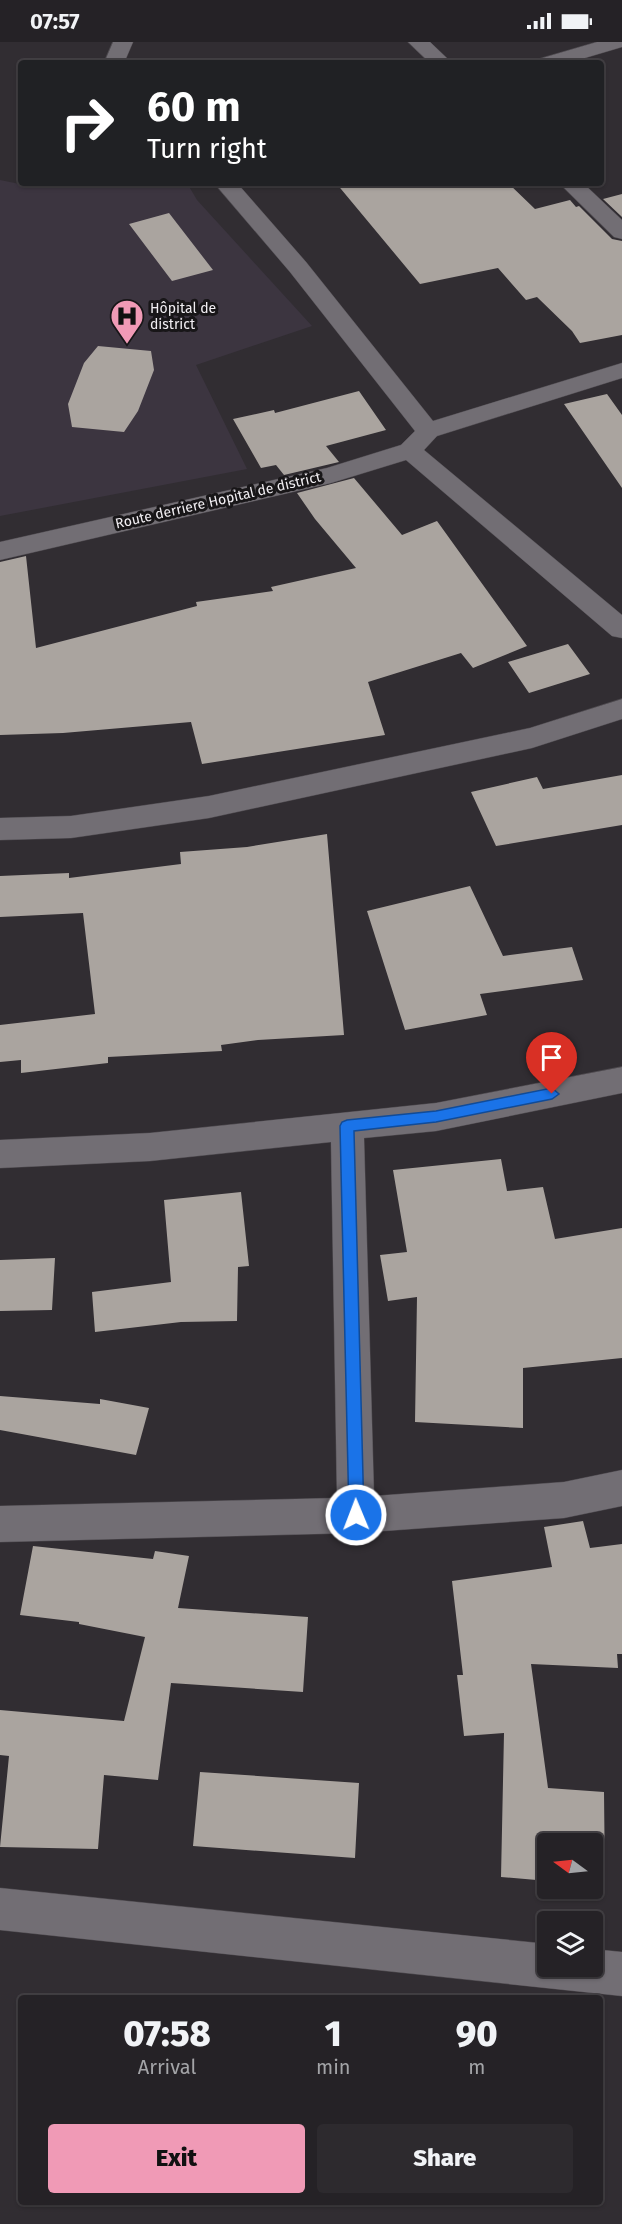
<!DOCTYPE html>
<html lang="en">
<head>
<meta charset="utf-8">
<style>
  :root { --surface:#252226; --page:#2d2a2e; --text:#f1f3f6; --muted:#a3a4a7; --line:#423f43; --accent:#f09ab6 }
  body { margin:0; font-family:"Fira Sans",sans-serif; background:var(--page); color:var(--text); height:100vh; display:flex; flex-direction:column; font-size:22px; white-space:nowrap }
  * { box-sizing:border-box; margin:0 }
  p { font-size:20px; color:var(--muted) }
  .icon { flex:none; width:33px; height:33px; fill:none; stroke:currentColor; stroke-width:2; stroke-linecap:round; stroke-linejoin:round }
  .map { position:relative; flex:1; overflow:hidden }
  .drawer { position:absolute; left:18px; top:1953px; width:585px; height:210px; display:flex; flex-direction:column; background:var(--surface); border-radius:6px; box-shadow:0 2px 4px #0004,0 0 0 2px var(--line) }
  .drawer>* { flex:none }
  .banner { position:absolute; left:18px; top:18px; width:586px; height:126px; border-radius:6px; box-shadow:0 2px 4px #0004,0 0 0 2px var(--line); background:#202124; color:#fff; overflow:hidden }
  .needle { width:39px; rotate:285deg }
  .controls { position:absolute; left:537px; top:1791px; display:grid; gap:12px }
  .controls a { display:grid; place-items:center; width:66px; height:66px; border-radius:6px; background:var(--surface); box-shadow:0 2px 4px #0004,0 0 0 2px var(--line); font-size:30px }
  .pin { position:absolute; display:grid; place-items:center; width:51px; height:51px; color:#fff; margin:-62px -26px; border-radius:50% 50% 50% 0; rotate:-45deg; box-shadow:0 0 6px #0007 }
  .pin .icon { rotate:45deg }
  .me { position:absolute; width:66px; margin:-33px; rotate:359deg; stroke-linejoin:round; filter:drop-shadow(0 0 4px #0008) }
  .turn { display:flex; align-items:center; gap:21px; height:126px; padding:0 30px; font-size:27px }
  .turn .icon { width:78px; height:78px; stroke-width:2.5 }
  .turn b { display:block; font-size:42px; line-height:51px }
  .eta { display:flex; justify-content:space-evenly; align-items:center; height:102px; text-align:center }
  .eta b { font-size:36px; font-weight:800; line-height:42px }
  .primary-button { display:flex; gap:12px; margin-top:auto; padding:12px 30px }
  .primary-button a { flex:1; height:69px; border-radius:6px; background:var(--accent); color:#111; font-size:24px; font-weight:800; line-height:69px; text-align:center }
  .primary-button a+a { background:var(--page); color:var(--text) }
  .status { display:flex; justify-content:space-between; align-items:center; height:42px; padding:0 30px; background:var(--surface); direction:ltr }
  .status svg { height:16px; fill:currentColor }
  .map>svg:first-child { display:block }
</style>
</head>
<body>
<div class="status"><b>07:57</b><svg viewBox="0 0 49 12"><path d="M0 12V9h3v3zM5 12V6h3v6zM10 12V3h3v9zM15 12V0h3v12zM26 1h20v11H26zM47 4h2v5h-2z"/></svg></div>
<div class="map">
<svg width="622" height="2182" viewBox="0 0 622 2182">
  <rect width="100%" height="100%" fill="#312d32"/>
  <path fill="#3c3540" d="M0,138l39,8 4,-5h144l10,17 115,126 -116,39 51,104 -247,47z"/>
  <path fill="#aaa49f" d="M336,141h172l27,26 35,-9 6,7 3,-1 33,33 10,2v94l-42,8 -8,-12 -35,-34 -11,3 -28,-32 -78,16z
    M622,152v23l-19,-18z
    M169,171l44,57 -41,11 -43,-57z
    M98,304l53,5 3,19 -16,41 -14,21 -52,-5 -4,-23 16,-41z
    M359,349l27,39 -60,16 13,16 -55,13 -8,-10 -15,3 -28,-49 41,-9 1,3z
    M607,352l15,21v73l-58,-84z
    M354,436l48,57 35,-14 90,125 -54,22 -12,-15 -93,29 17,53 -183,29 -11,-42 -128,11 -63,2v-173l26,-6 10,92 161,-42 -1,-4 77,-11 -2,-4 85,-19 -41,-49 -18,-26z
    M568,602l22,30 -61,19 -21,-31z
    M622,733v50l-126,21 -25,-54 66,-15 6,12z
    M327,792l17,201 -86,5 -37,5 1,6 -114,6v6l-87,10v-13l-21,2v-37l95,-11 -12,-101 -83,4v-41l69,-3v5l112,-14 -1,-12 67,-5z
    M470,844l33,70 69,-9 11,33 -103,14 7,21 -82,15 -38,-119z
    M501,1117l6,32 36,-4 12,52 67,-11v130l-99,10v60l-108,-6 2,-125 -29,4 -8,-46 27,-3 -14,-82z
    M241,1150l8,74 -11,1 -1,54 -56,1 -86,10 -3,-40 79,-10 -7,-82z
    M55,1216l-3,52 -52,1v-51z
    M0,1354l100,8v-5l49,9 -13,47 -136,-25z
    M583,1479l7,27 32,-4v110h-5l1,14 -87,-4 17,124 56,4 1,94 -13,-1v-41h-44v37l-47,-4 3,-144 -40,3 -7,-61h6l-11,-94 100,-14 -8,-40z
    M33,1504l120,13 2,-8 34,5 -11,52 130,9 -5,75 -132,-9 -13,97 -54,-5 -6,74 -98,-2 9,-91 -9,-1v-45l124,11 21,-84 -66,-13v-2l-59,-7z
    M200,1730l159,11 -4,75 -162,-12z"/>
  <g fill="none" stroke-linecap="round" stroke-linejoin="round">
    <g stroke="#4d494e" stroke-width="1">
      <path id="minor" d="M113,0h20l-9,21h-20z
        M597,0h25v5l-54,16h-32l3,-4z
        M214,141h23l69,79 127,159 189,-58v15l-185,58 -13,14 198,165v23l-10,-2 -206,-176 -75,23 -331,77v-18l327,-74 74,-23 14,-14 -125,-159z
        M622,657v20l-90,29 -323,70 -138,20 -71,2v-22l71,-2 138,-20 321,-68z
        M622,1025v26l-186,38 -72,7 10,358 190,-14 58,-12v36l-58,12 -208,15 -356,9v-36l337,-8 -6,-356 -181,19 -150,7v-28l150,-7 286,-30z
        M0,1846l548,56v22h44v-17l30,3v44l-622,-66z"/>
    </g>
    <g stroke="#4d494e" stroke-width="1">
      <path id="tertiary" d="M408,0h22l22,21h-22z
        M559,141h24l39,37v19l-8,-2z"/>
    </g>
    <use href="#minor" fill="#726e74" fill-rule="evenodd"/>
    <use href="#tertiary" fill="#726e74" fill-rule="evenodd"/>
  </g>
  <path fill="#1a73e8" stroke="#114b97" stroke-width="1.5" d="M552,1046l7,6 -7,5 -116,23 -82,9 10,384 -2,6 -6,2 -5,-2 -2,-6 -9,-389 2,-4 5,-2 89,-9z"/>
  <defs>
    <g id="hospital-pin" transform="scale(1.725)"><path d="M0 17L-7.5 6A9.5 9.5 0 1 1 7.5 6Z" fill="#f09ab6" stroke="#181618"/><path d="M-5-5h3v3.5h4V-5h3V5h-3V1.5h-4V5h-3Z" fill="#111"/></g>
  </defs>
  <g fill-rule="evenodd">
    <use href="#hospital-pin" x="127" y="274"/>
  </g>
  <g text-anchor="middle" stroke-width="6" stroke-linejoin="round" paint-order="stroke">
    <g font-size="14" fill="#f1eef2" stroke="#181618" text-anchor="start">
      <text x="150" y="271">Hôpital de<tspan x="150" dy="16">district</tspan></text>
    </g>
    <g font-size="14" fill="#f1eef2" stroke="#181618">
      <text transform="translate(218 458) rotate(-13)" y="5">Route derriere Hopital de district</text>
    </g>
  </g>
</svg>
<div class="controls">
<a><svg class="needle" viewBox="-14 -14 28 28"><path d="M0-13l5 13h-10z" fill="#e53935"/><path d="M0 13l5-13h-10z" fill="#a3a4a7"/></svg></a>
<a><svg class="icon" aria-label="layers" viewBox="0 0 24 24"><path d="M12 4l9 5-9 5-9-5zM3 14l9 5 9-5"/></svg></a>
</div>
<div class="pin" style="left:552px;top:1052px;background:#d93025"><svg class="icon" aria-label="arrive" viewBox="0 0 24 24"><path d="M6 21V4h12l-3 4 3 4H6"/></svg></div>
<svg class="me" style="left:356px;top:1473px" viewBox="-20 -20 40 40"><circle r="17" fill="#1a73e8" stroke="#fff" stroke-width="3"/><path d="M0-11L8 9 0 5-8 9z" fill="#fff"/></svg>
<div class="banner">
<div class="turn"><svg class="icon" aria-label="right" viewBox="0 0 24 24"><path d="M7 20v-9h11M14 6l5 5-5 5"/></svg><div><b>60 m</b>Turn right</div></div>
</div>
<section class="drawer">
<div class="eta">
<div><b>07:58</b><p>Arrival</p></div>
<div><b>1</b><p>min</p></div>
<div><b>90</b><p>m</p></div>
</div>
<div class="primary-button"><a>Exit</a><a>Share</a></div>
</section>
</div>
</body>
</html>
